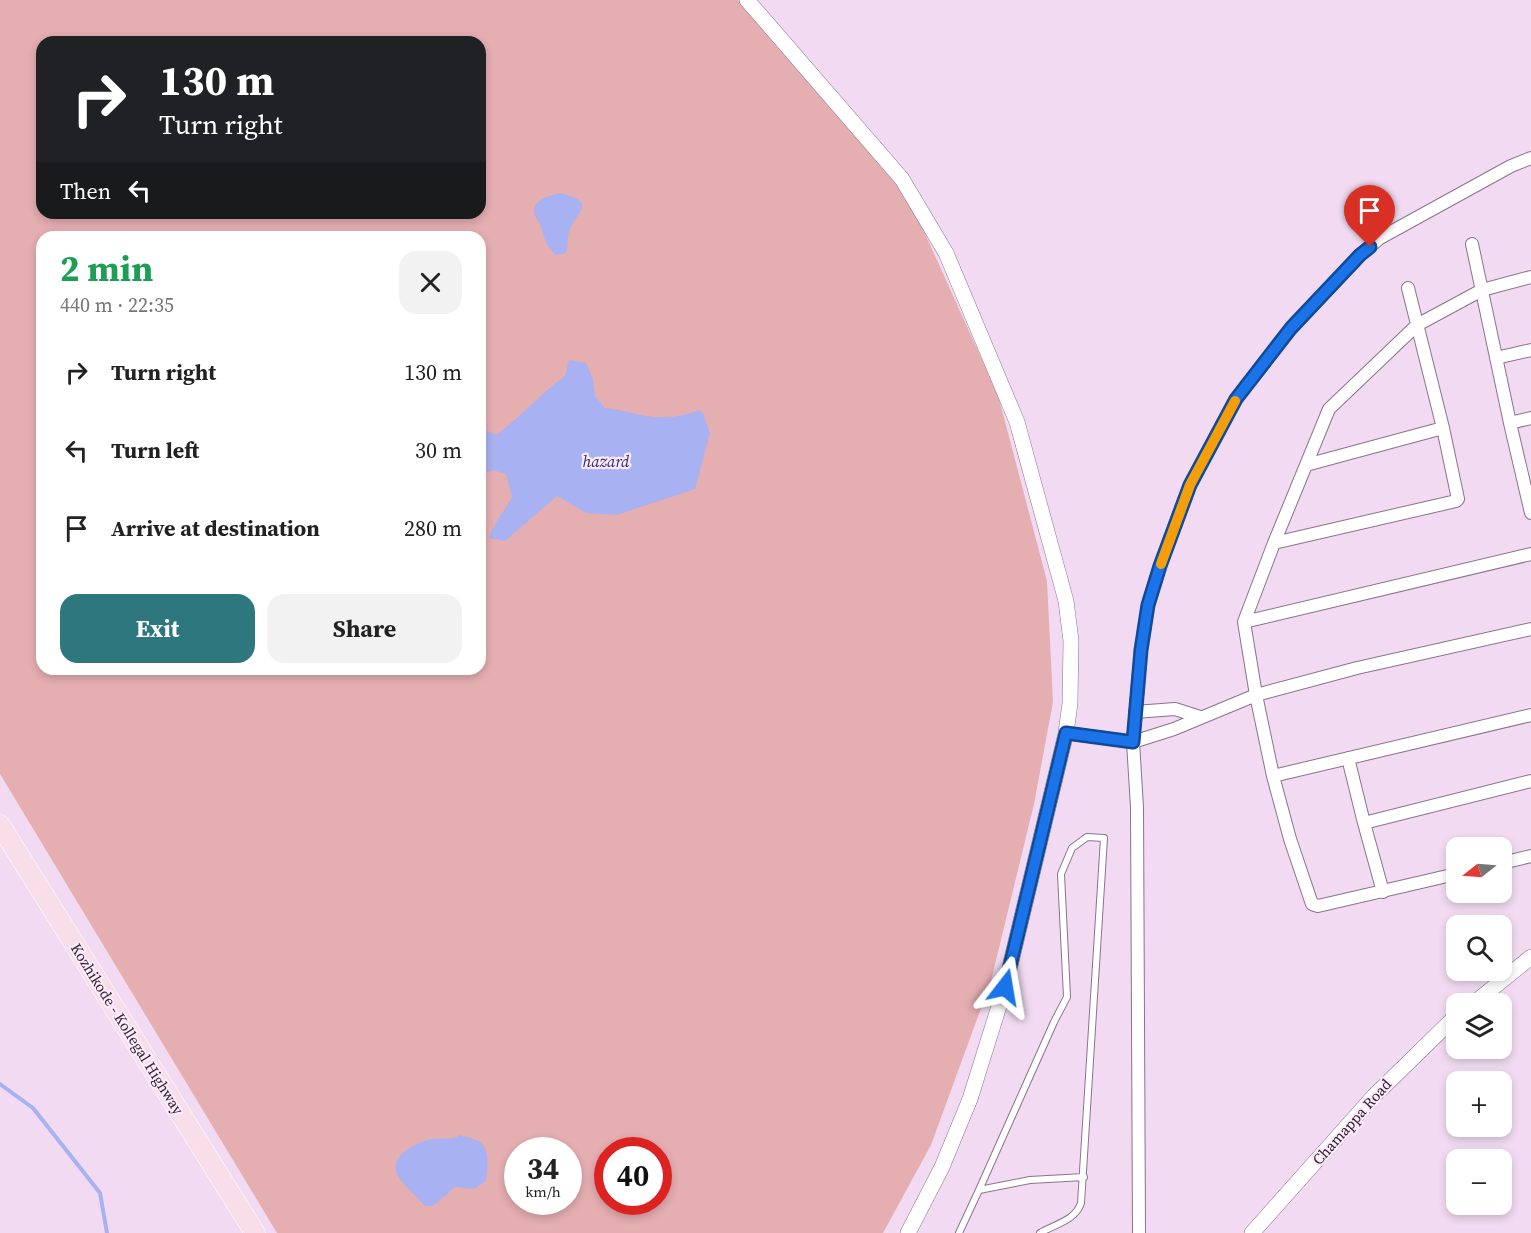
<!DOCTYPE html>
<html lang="en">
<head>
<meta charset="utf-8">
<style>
  :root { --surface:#fff; --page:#f2f2f2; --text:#222; --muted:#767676; --accent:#2e777e }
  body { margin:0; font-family:"Source Serif 4",serif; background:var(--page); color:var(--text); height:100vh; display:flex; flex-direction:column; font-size:22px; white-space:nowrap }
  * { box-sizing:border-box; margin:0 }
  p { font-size:20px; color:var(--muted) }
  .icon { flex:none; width:33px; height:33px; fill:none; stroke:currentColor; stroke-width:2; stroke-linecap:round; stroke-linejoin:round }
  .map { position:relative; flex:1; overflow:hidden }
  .sheet { position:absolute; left:36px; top:231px; width:450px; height:444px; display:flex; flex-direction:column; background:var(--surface); border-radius:18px; box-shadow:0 3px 9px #0003 }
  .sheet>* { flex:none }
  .top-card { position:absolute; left:36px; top:36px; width:450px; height:183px; border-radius:18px; box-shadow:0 3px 9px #0003; background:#202124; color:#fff; overflow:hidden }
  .needle { width:39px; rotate:253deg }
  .tools { position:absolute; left:1446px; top:837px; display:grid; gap:12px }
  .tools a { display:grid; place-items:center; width:66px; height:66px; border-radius:12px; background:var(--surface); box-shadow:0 3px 9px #0003; font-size:30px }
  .speed { position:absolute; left:504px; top:1137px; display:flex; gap:12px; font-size:30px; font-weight:700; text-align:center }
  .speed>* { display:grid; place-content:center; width:78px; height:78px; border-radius:50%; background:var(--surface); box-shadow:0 3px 9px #0003; line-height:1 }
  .speed small { font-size:15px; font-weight:400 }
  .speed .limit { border:9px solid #d22; background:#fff; color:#111 }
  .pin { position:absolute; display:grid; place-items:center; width:51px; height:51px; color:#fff; margin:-62px -26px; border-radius:50% 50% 50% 0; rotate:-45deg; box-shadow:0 0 6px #0007 }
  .pin .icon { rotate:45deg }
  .me { position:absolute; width:66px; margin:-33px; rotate:14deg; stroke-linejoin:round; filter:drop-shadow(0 0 4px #0008) }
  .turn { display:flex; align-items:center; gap:21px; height:126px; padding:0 24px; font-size:27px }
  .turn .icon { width:78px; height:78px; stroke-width:2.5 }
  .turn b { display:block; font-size:42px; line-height:51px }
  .then { display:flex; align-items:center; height:57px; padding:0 24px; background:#0003; gap:12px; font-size:22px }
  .round { display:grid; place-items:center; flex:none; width:63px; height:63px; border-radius:18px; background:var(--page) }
  .summary { display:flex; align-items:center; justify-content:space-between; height:102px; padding:0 24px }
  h1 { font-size:36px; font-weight:700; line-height:45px; color:#1e9e55 }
  .primary-button { display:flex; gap:12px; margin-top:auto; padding:12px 24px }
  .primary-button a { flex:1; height:69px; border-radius:18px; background:var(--accent); color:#fff; font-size:24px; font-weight:700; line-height:69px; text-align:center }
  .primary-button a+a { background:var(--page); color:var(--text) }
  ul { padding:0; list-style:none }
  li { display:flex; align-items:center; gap:18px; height:78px; padding:0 24px }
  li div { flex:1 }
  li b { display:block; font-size:22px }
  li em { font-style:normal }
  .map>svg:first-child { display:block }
</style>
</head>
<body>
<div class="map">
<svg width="1531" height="1233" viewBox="0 0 1531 1233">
  <rect width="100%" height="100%" fill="#f2dbf2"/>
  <path fill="#e5aeb1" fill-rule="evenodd" d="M0,0h738l98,108 71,86 91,201 49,186 6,121 -19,102 -43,177 -60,164 -48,88h-606l-277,-459zM42,42h438v171h-438zM42,237h438v432h-438zM518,1150h50v52h-50zM608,1150h50v52h-50z"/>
  <path fill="#a8b1f1" d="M561,193c36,10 18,16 9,36 -4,8 -1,16 -4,24l-10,2c-10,-8 -11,-16 -15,-28 -1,-5 -5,-8 -6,-12 -5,-15 16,-20 26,-22z
    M569,360l17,3 7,16 2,17 10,12c15,1 27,6 42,8 15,3 37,1 51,-6l5,3 7,20 -15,56 -79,26 -30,-2 -29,-17 -52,45 -16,-3c5,-16 16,-27 23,-41l-6,-23 -13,-4 -13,5v-47l16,7c25,-18 44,-41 69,-59z
    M460,1135c6,3 15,3 20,7 11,8 7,28 6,39l-12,8 -19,-2 -22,19h-8c-8,-10 -22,-20 -28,-32 -8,-19 21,-33 36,-35 9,-2 20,2 27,-4z"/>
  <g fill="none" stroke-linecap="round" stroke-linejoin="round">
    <path stroke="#a8b1f1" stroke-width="4" d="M0,1084l33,24 67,85 7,40"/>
    <g stroke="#897489" stroke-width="8">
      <path id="service" d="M979,1190l75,-168 13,-25 -6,-123 11,-26 15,-11 17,1 -23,365c-6,18 -26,21 -41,30
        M959,1233l20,-43 51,-10 54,-3"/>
    </g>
    <g stroke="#897489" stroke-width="14">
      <path id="minor" d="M1472,244l38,179 21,90
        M1496,358l35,-8
        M1510,423l21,-5
        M1306,465l137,-37
        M1274,543l182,-42 2,-2 -15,-71 -35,-140
        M1244,622l287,-68
        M1135,712l40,-3 25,8
        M1066,733l67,9 41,-13 82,-34 101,-27 174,-39
        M1348,758l16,65 167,-42
        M1273,776l258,-61
        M1364,823l19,69
        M1502,863l29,-7
        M1456,874l-138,32 -6,-2 -22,-65 -17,-63 -17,-81 -12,-73 30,-79 55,-134 88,-84 65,-35 49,-13
        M1139,1233l-2,-426 -4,-65 8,-92 7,-45 12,-39 30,-81 46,-86 55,-70 69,-74 20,-17 131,-72 20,-8"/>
    </g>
    <g stroke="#897489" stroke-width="16">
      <path id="tertiary" d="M747,0l155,179 44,74 71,169 49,179 5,40 -1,62 -4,30 -61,254 -35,112 -28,68 -34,66
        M1473,1004l58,-47
        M1252,1233l122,-137 82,-80"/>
    </g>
    <g stroke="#fff" stroke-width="21">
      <path id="primary" d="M0,825l255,408"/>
    </g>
    <use href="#service" stroke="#fff" stroke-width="6"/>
    <use href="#minor" stroke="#fff" stroke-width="12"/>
    <use href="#tertiary" stroke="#fff" stroke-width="15"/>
    <use href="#primary" stroke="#f7dee8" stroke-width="20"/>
  </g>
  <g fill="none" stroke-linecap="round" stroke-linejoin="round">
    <g stroke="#114b97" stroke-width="15">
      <path id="route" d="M1005,987l61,-254 67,9 8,-92 7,-45 12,-39 30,-81 46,-86 55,-71 69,-73 10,-8"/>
    </g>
    <use href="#route" stroke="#1a73e8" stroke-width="10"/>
    <path stroke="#f59e0b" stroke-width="10" d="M1161,564l29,-79 45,-84"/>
  </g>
  <g text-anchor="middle" stroke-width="4.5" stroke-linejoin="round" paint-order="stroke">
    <g font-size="15" fill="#2c232c" stroke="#fdeafc">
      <text transform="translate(127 1029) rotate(58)" y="5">Kozhikode - Kollegal Highway</text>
      <text transform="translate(1352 1122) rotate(-48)" y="5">Chamappa Road</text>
    </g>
    <g font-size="16" font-style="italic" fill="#2a2b73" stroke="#fdeafc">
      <text x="606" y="467">hazard</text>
    </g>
  </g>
</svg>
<div class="tools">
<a><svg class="needle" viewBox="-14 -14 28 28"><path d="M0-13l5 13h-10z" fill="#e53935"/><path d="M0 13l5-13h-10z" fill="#767676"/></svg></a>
<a><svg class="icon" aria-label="search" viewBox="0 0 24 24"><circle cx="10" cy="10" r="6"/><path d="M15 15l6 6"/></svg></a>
<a><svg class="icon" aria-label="layers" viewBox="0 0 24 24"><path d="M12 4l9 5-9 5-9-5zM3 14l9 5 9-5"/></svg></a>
<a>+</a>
<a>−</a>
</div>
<div class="speed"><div>34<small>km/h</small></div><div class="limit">40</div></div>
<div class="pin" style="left:1370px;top:247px;background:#d93025"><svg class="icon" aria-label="arrive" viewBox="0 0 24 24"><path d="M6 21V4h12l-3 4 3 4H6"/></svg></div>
<svg class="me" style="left:1005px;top:987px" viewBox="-20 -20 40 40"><path d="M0-17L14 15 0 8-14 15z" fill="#1a73e8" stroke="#fff" stroke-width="4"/></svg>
<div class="top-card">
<div class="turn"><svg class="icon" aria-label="right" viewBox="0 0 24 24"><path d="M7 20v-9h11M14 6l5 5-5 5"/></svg><div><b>130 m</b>Turn right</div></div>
<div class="then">Then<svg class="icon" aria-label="left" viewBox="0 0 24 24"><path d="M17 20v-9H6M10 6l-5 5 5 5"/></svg></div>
</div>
<section class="sheet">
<div class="summary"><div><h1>2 min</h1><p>440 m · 22:35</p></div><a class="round"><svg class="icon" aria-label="close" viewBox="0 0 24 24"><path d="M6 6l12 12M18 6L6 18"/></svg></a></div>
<ul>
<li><svg class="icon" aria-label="right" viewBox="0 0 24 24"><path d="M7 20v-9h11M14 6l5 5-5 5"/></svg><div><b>Turn right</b></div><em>130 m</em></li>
<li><svg class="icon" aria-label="left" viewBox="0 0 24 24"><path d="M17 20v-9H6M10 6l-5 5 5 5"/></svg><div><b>Turn left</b></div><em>30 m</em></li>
<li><svg class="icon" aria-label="arrive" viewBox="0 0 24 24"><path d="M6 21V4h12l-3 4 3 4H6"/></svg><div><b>Arrive at destination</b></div><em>280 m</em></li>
</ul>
<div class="primary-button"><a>Exit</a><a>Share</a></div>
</section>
</div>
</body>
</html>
